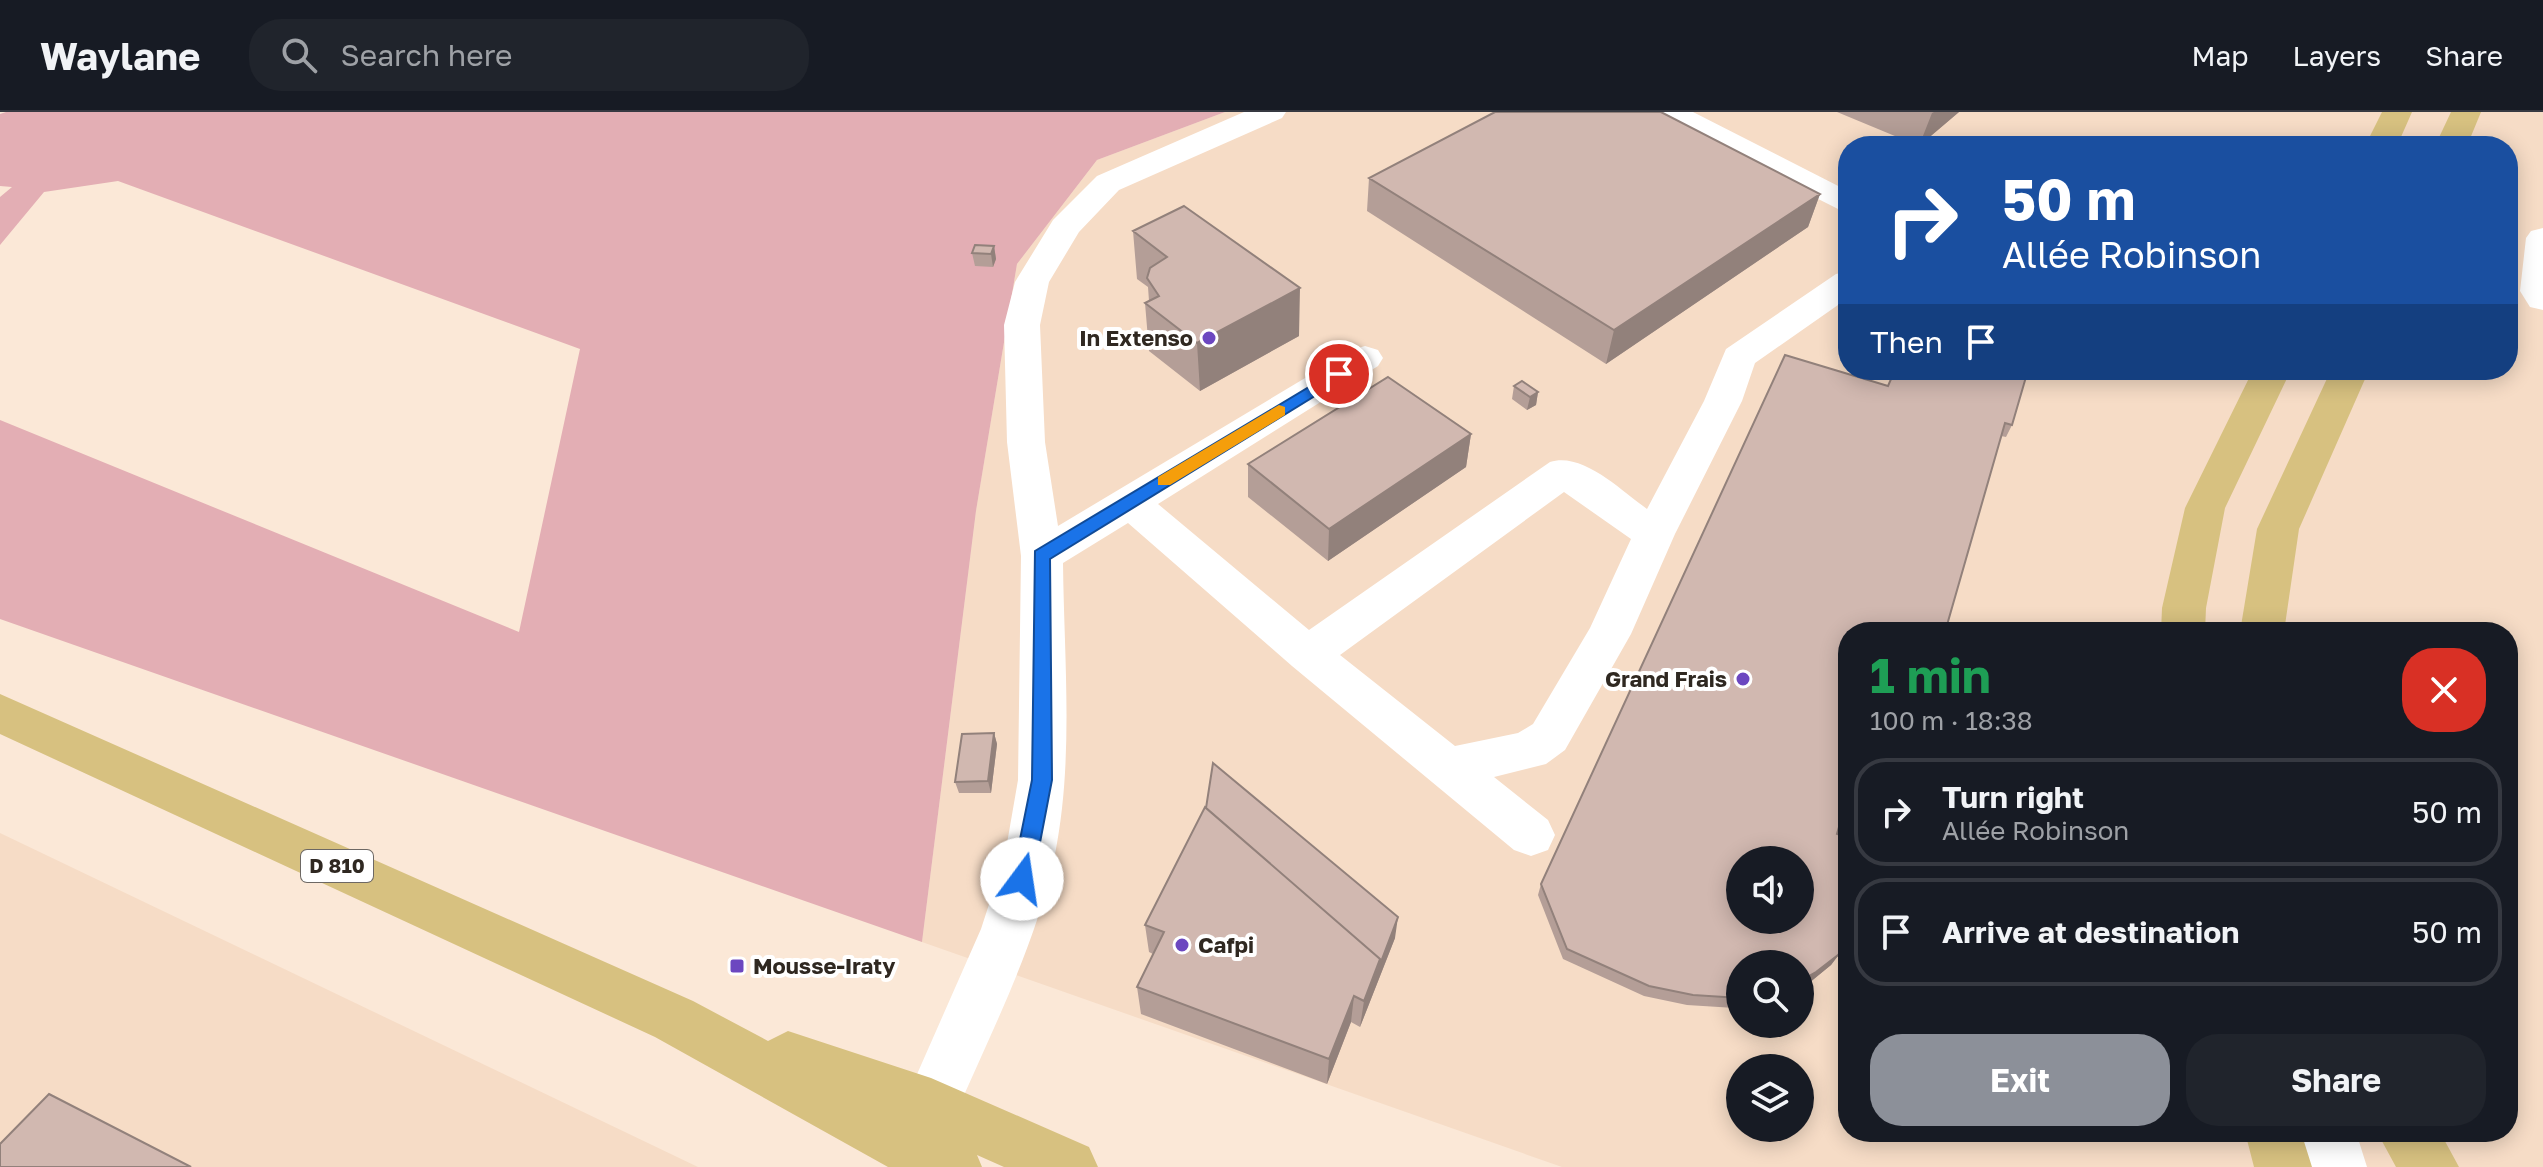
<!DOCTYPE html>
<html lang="en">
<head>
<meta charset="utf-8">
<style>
  :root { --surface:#171b24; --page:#20242c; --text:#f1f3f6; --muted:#9ea1a6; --line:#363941; --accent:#8c9099 }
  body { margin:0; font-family:"Golos Text",sans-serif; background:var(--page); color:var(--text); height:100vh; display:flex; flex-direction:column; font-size:30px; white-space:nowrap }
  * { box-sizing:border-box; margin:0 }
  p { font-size:26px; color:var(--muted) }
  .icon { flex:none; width:44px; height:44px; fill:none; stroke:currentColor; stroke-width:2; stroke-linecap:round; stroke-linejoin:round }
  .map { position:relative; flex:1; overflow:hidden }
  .details { position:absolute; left:1838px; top:510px; width:680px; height:520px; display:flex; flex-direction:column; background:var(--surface); border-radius:32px; box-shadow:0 4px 20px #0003 }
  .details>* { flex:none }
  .hud { position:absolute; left:1838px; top:24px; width:680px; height:244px; border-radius:32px; box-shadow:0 4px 20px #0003; background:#1a4fa0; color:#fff; overflow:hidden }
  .controls { position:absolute; left:1726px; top:734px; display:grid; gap:16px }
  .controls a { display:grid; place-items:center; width:88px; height:88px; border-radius:50%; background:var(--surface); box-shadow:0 4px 20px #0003; font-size:40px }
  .pin { position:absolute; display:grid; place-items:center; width:68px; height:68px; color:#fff; margin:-34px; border:4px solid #fff; border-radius:50%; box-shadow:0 2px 8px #0007 }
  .me { position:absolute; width:88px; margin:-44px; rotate:14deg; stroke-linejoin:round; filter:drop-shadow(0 0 6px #0008) }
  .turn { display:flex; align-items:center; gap:28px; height:168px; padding:0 32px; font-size:36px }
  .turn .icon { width:104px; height:104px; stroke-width:2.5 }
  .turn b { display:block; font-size:56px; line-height:68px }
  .then { display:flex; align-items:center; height:76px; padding:0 32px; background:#0003; gap:16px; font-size:30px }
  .round { display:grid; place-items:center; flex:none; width:84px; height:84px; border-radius:32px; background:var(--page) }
  .head { display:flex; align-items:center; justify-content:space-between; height:136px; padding:0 32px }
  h1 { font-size:48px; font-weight:700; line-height:60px; color:#1e9e55 }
  .cta { display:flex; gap:16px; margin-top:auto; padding:16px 32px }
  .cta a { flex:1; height:92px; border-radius:32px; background:var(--accent); color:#fff; font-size:32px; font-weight:700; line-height:92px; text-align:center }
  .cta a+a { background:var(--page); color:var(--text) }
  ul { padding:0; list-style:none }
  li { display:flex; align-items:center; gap:24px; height:108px; margin:0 16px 12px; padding:0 16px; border:4px solid var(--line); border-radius:32px }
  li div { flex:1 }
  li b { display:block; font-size:30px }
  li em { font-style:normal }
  header { display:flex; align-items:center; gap:48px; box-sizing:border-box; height:112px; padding:0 40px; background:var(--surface); border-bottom:2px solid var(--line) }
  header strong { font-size:38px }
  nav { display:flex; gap:44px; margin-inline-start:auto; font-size:28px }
  .search { width:560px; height:72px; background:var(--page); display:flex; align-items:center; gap:20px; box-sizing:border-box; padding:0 28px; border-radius:32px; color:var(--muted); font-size:30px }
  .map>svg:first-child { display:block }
</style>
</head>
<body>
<header>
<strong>Waylane</strong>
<div class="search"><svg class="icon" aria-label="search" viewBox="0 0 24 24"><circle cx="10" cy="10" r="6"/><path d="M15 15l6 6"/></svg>Search here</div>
<nav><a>Map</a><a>Layers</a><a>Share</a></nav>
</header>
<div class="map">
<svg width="2543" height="1055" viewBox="0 0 2543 1055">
  <rect width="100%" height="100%" fill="#fbe8d7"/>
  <path fill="#f6dcc6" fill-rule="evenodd" d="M1225,0h1318v1055h-981l-640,-225 54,-431 41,-247 80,-104zM1848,34h660v224h-660zM1848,520h660v500h-660zM1740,748h60v60h-60zM1740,852h60v60h-60zM1740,956h60v60h-60z
    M0,721l698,334h-698z"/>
  <path fill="#e3aeb4" d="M6,0h1219l-128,48 -80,104 -41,247 -54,431 -922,-323v-199l519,212 61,-283 -462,-168 -74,11 -44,53v-48l12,-10 -12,-1v-72z"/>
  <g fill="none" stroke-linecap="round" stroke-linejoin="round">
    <path fill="#fff" fill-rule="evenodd" d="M1244,0h42l-4,6 -163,72 -40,42 -30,50 -9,43 5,117 13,84 294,-176 13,-4 13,4 5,8 -5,8 -220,138 151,126 241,-168c33,-10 70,28 97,47l57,-108 22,-52 110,-75 12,-3v27l-93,65 -13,38 -67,133 -44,100 -66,116 -19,14 -52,13 54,43 7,15 -7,15 -17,6 -17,-6 -222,-184 -164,-143 -65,40c1,96 11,196 -8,291 -19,93 -67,184 -104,271l-20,9 -20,-9 -8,-19 78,-177 24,-74 13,-75 3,-224 -14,-114 -3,-117 11,-43 38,-62 44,-44zM1564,380l67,47 -41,89 -57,96 -15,9 -63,13 -115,-91z
      M1654,0h39l155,79v23l-190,-96z
      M2543,116v82l-13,-3 -10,-16 6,-53 5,-7z
      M2300,1020h56l11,35h-58z"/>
    <path fill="#d7c180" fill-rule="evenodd" d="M2382,0h30l-15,34h-32z
      M2451,0h30l-14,34h-32z
      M2253,258h38l-66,138 -19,100 -1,24h-44l1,-24 23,-100z
      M2331,258h38l-70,159 -15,103h-44l17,-103z
      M0,582l693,307 75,40 20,-10 143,47 158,69 9,20h-94l-27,-12 5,12h-94l-233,-130 -655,-303z
      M2245,1020h56l11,35h-58z
      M2377,1020h63l19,35h-63z"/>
  </g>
  <path fill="#b49e97" d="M1837,0h122l-40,34z
    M1369,66l451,16 -12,33 -202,137 -239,-153z
    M1133,119l166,105 -99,55 -51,-40 -4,-48 4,-2 -1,-14 -11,-8z
    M994,134l2,13 -3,8 -18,-1 -3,-13z
    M1894,258h134l-16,55 -6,12 -5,-1 -153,196v186l-6,-2 -5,18 11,4v105l-17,22 -22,18 -69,-19v43l-5,1 -48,-3 -43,-9 -81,-37 -25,-64 3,-11 347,-498z
    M1514,274l24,6 -2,13 -9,5 -15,-11z
    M1471,322l-5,33 -138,94 -80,-64v-33z
    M994,621l3,11 -6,49h-32l-4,-11z
    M1145,813l250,13 -35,89 -9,-5 -24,62 -186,-70 -4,-27 16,-33 -4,-2z"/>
  <path fill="#92817b" d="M1934,0h25l-40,34 13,-33z
    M1820,82l-12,33 -202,137 8,-34z
    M994,134l2,13 -3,8 -2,-13z
    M1300,176l-1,48 -99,55 -3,-48z
    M1538,280l-2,13 -9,5 3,-13z
    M1471,322l-5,33 -138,94 1,-32z
    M994,621l3,11 -6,49 -3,-12z
    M1398,805l-3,21 -35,89 4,-26z
    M1848,830l-17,23 -22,18 -9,5v-7z
    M1354,884l-3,26 -24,62 2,-25z"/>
  <path fill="#d1b8b0" stroke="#92817b" stroke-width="2" fill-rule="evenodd" d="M1495,0h166l159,82 -206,136 -245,-152z
    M1184,94l116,82 -103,55 -52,-40 14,-7 -12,-18 3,-10 17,-11 -34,-26z
    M975,133l19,1 -3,8 -19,-1z
    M1785,243l103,31 7,-16h133l-16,55 -7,-2 -60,209h-97v172l-2,-1 -9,31 11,4v104l-10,13 -22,17 -16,9v-17h-60v34l-47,-3 -44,-9 -82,-37 -26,-65zM1740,748h60v60h-60z
    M1388,265l83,57 -142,95 -81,-65z
    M1522,269l16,11 -8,5 -16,-11z
    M994,621l-6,48 -33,1 7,-48z
    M1213,651l185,154 -19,50 1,-8 -174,-151z
    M1205,695l175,152 -16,42 -10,-5 -25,63 -192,-72 27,-55 -19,-7z
    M49,982l142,73h-191v-23z"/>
  <path fill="#1a73e8" stroke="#114b97" stroke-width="2" d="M1339,257l8,5 -3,4 -294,181 2,221 -19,99 -3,7 -8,2 -7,-2 -3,-7 20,-99 3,-229z"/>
  <path fill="#f59e0b" d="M1279,293l6,2v8l-115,70h-12v-8z"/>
  <g fill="#6c47c0" stroke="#fff" stroke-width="3">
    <circle cx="1209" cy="226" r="8"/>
    <circle cx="1743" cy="567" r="8"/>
    <circle cx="1182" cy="833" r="8"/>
    <rect x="729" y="846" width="16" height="16" rx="4"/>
  </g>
  <g text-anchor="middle" stroke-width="8" stroke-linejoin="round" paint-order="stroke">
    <rect fill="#fff" stroke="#6d6864" stroke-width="2" x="301" y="738" width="72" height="32" rx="6"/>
    <g font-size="20" font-weight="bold" fill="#2f2821">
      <text x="337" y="761">D 810</text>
    </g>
    <g font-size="22" font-weight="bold" fill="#2f2821" stroke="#fff" text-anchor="end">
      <text x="1193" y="234">In Extenso</text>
      <text x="1727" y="575">Grand Frais</text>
      <text x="1198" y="841" text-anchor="start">Cafpi</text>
      <text x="753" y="862" text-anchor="start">Mousse-Iraty</text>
    </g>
  </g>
</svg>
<div class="controls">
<a><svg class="icon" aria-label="sound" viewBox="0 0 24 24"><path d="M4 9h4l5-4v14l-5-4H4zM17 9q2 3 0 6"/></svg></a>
<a><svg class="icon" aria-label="search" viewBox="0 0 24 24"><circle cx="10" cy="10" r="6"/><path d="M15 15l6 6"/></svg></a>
<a><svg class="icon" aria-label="layers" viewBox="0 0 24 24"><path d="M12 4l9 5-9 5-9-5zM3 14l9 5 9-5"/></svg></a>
</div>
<div class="pin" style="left:1339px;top:262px;background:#d93025"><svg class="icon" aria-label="arrive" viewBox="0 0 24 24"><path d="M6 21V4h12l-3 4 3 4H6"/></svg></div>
<svg class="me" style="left:1022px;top:767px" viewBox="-20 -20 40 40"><circle r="19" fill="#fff"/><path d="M0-13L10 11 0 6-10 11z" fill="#1a73e8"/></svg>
<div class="hud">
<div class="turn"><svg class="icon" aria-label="right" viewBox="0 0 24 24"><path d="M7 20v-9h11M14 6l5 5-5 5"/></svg><div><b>50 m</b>Allée Robinson</div></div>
<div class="then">Then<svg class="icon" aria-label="arrive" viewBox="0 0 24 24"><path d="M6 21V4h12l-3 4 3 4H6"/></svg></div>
</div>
<section class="details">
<div class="head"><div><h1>1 min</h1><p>100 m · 18:38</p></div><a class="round" style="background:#d93025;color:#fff"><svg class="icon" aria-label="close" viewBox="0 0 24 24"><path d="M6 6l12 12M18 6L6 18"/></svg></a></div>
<ul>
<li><svg class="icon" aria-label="right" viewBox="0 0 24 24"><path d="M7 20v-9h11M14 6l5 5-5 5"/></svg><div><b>Turn right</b><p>Allée Robinson</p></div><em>50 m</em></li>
<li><svg class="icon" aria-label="arrive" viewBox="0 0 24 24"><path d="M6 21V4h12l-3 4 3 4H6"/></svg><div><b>Arrive at destination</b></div><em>50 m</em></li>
</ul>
<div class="cta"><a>Exit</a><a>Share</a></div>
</section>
</div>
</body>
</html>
